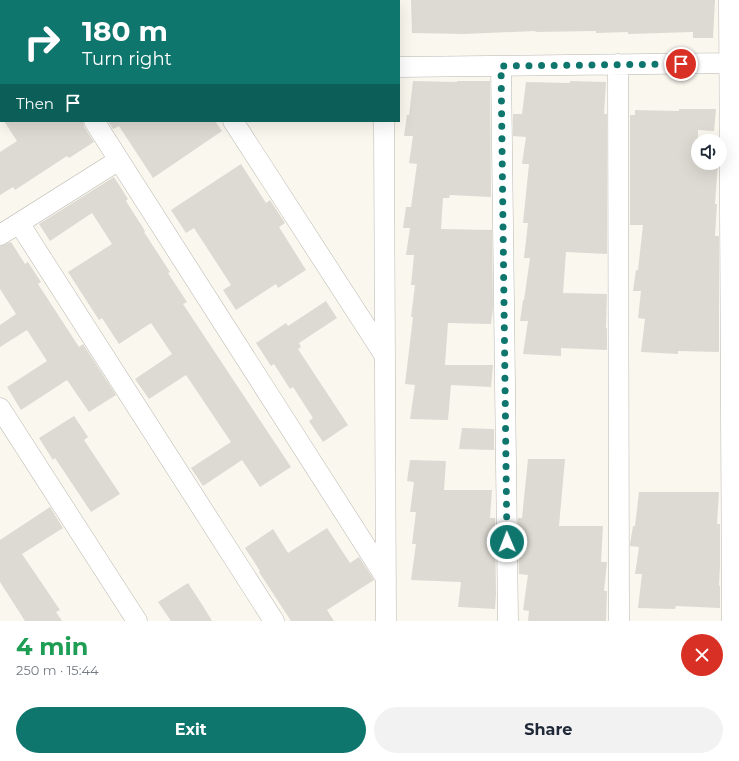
<!DOCTYPE html>
<html lang="en">
<head>
<meta charset="utf-8">
<style>
  :root { --surface:#fff; --page:#f2f2f3; --text:#1f2937; --muted:#747a83; --accent:#0f766e }
  body { margin:0; font-family:Montserrat,sans-serif; background:var(--page); color:var(--text); height:100vh; display:flex; flex-direction:column; font-size:15px; white-space:nowrap }
  * { box-sizing:border-box; margin:0 }
  p { font-size:13px; color:var(--muted) }
  .icon { flex:none; width:22px; height:22px; fill:none; stroke:currentColor; stroke-width:2; stroke-linecap:round; stroke-linejoin:round }
  .map { position:relative; height:621px; overflow:hidden }
  .side { display:flex; flex-direction:column; background:var(--surface); flex:1 }
  .side>* { flex:none }
  .banner { position:absolute; left:0px; top:0px; width:400px; height:122px; box-shadow:0 4px 16px #0002; background:#0f766e; color:#fff; overflow:hidden }
  .fabs { position:absolute; left:691px; top:134px; display:grid; gap:8px }
  .fabs a { display:grid; place-items:center; width:36px; height:36px; border-radius:50%; background:var(--surface); box-shadow:0 4px 16px #0002; font-size:20px }
  .pin { position:absolute; display:grid; place-items:center; width:34px; height:34px; color:#fff; margin:-17px; border:2px solid #fff; border-radius:50%; box-shadow:0 1px 4px #0007 }
  .me { position:absolute; width:44px; margin:-22px; rotate:359deg; stroke-linejoin:round; filter:drop-shadow(0 0 3px #0008) }
  .turn { display:flex; align-items:center; gap:14px; height:84px; padding:0 16px; font-size:18px }
  .turn .icon { width:52px; height:52px; stroke-width:2.5 }
  .turn b { display:block; font-size:28px; line-height:34px }
  .then { display:flex; align-items:center; height:38px; padding:0 16px; background:#0003; gap:8px; font-size:15px }
  .round { display:grid; place-items:center; flex:none; width:42px; height:42px; border-radius:21px; background:var(--page) }
  .headline { display:flex; align-items:center; justify-content:space-between; height:68px; padding:0 16px }
  h1 { font-size:24px; font-weight:700; line-height:30px; color:#1e9e55 }
  .primary-button { display:flex; gap:8px; margin-top:auto; padding:8px 16px }
  .primary-button a { flex:1; height:46px; border-radius:24px; background:var(--accent); color:#fff; font-size:16px; font-weight:700; line-height:46px; text-align:center }
  .primary-button a+a { background:var(--page); color:var(--text) }
  .map>svg:first-child { display:block }
</style>
</head>
<body>
<div class="map">
<svg width="739" height="621" viewBox="0 0 739 621">
  <rect width="100%" height="100%" fill="#faf7ef"/>
  <path fill="#f2e6c9" d="M169,0h208v1h-207z"/>
  <path fill="#dddad3" d="M411,0h304l-2,38h-20v-6l-65,2v-2l-32,1v-2l-60,1 -1,-1 -71,3 -52,-1z
    M413,81l44,1v-1h33l1,116 -41,-2 -1,3h-6l-2,31 51,1 1,78 -2,16 -43,-1 -3,42h48l-2,22 -40,-2 -3,35 -38,-1 5,-34 -10,-1 8,-67h-2l4,-32h-4l3,-30h-8l4,-27h-7l3,-21h5l6,-43 -8,-1 4,-27h-9l3,-21h2z
    M570,81l36,1 -2,32h3v140l-41,-2 -3,41 44,1 -1,34h1v22l-46,-2v8l-38,-2 5,-33h-8l3,-21h1l6,-42h-6l4,-35h-5l6,-59h-7l4,-27 -13,-1v-22h9l4,-32 44,1z
    M679,109h37l-2,22 -16,-1v33h20l-3,41h2l-2,32h4v116l-41,-1v3l-37,-2 4,-33 -7,-1 3,-27h-8l3,-21h2l5,-45h-13v-110h5v-5l44,1z
    M4,121h79l1,6 10,15 -25,16 -2,-2 -52,34 -2,-3 -13,8v-43l17,-11z
    M108,121h107l7,10 -69,47 -34,-52 -6,3z
    M241,164l25,39 4,-3 15,23 -6,4 27,43 -28,18 -2,-4 -40,26 -13,-20 8,-5 -37,-57 -8,5 -15,-23z
    M114,177l14,22 -2,2 19,30 -1,1 26,40 -2,1 19,29 -4,2 108,163 -31,20 -18,-27 -39,26 -12,-18 40,-26 -45,-67 -37,24 -14,-20 37,-25 -21,-31 -32,21 -17,-26 -3,2 -31,-48 44,-28 -20,-31 -42,28 -11,-17z
    M11,242l14,22 3,-2 13,20 -3,2 41,63 4,-3 33,51 -27,17 -22,-32 -46,30 -14,-23 40,-26 -20,-31 -27,17v-22l16,-11 -16,-25v-43z
    M326,301l11,17 -38,25 2,4 -3,2 50,76 -25,17 -14,-21 4,-3 -20,-31 -3,2 -16,-25 -3,2 -15,-23 30,-20 2,3z
    M74,416l14,21 -4,3 36,54 -29,18 -36,-54 -2,2 -14,-22z
    M462,428l32,1v21l-35,-1z
    M528,459h37l-6,67h44l-2,36h6l-3,29h3l-1,30h-78l1,-10 -6,-1 5,-35 -9,-1 -1,-56h4z
    M410,460l36,1 -2,29h48l-2,28h5l1,77 -1,14 -37,-2 3,-25 -50,-2 5,-36h-4l4,-32h-6l4,-30 -7,-1z
    M639,492h80l-2,32h3v41l-1,21h1v22l-44,-2 -1,3 -37,-1 4,-34h-7l4,-27 -9,-1v-2l3,-18h2z
    M50,507l13,21 -41,26 38,56 -4,2 6,9h-37l-25,-39v-42z
    M327,528l23,35 9,-6 15,23 -47,30 7,11h-43l-32,-49 1,-1 -15,-23 28,-19 15,24z
    M188,583l15,23 9,15h-41l-13,-19z"/>
  <g fill="none" stroke-linecap="round" stroke-linejoin="round">
    <g stroke="#bab7b0" stroke-width="21">
      <path id="minor" d="M23,0l1,1
        M155,0l1,1
        M384,0v1
        M729,0l3,621
        M124,1l1,-1
        M618,64l1,557
        M501,66l7,555
        M399,67l330,-4
        M0,81l1,-1
        M94,121l292,457
        M233,121l152,235
        M384,121l2,500
        M19,223l255,398
        M0,235l119,-75
        M0,408l137,213"/>
    </g>
    <use href="#minor" stroke="#fff" stroke-width="20"/>
  </g>
  <g fill="none" stroke-linecap="round" stroke-linejoin="round">
    <path stroke="#0f766e" stroke-width="7" stroke-dasharray="0 12.6" d="M507,542l-6,-476 180,-2"/>
  </g>
</svg>
<div class="fabs">
<a><svg class="icon" aria-label="sound" viewBox="0 0 24 24"><path d="M4 9h4l5-4v14l-5-4H4zM17 9q2 3 0 6"/></svg></a>
</div>
<div class="pin" style="left:681px;top:64px;background:#d93025"><svg class="icon" aria-label="arrive" viewBox="0 0 24 24"><path d="M6 21V4h12l-3 4 3 4H6"/></svg></div>
<svg class="me" style="left:507px;top:542px" viewBox="-20 -20 40 40"><circle r="17" fill="#0f766e" stroke="#fff" stroke-width="3"/><path d="M0-11L8 9 0 5-8 9z" fill="#fff"/></svg>
<div class="banner">
<div class="turn"><svg class="icon" aria-label="right" viewBox="0 0 24 24"><path d="M7 20v-9h11M14 6l5 5-5 5"/></svg><div><b>180 m</b>Turn right</div></div>
<div class="then">Then<svg class="icon" aria-label="arrive" viewBox="0 0 24 24"><path d="M6 21V4h12l-3 4 3 4H6"/></svg></div>
</div>
</div>
<section class="side">
<div class="headline"><div><h1>4 min</h1><p>250 m · 15:44</p></div><a class="round" style="background:#d93025;color:#fff"><svg class="icon" aria-label="close" viewBox="0 0 24 24"><path d="M6 6l12 12M18 6L6 18"/></svg></a></div>
<div class="primary-button"><a>Exit</a><a>Share</a></div>
</section>
</body>
</html>
